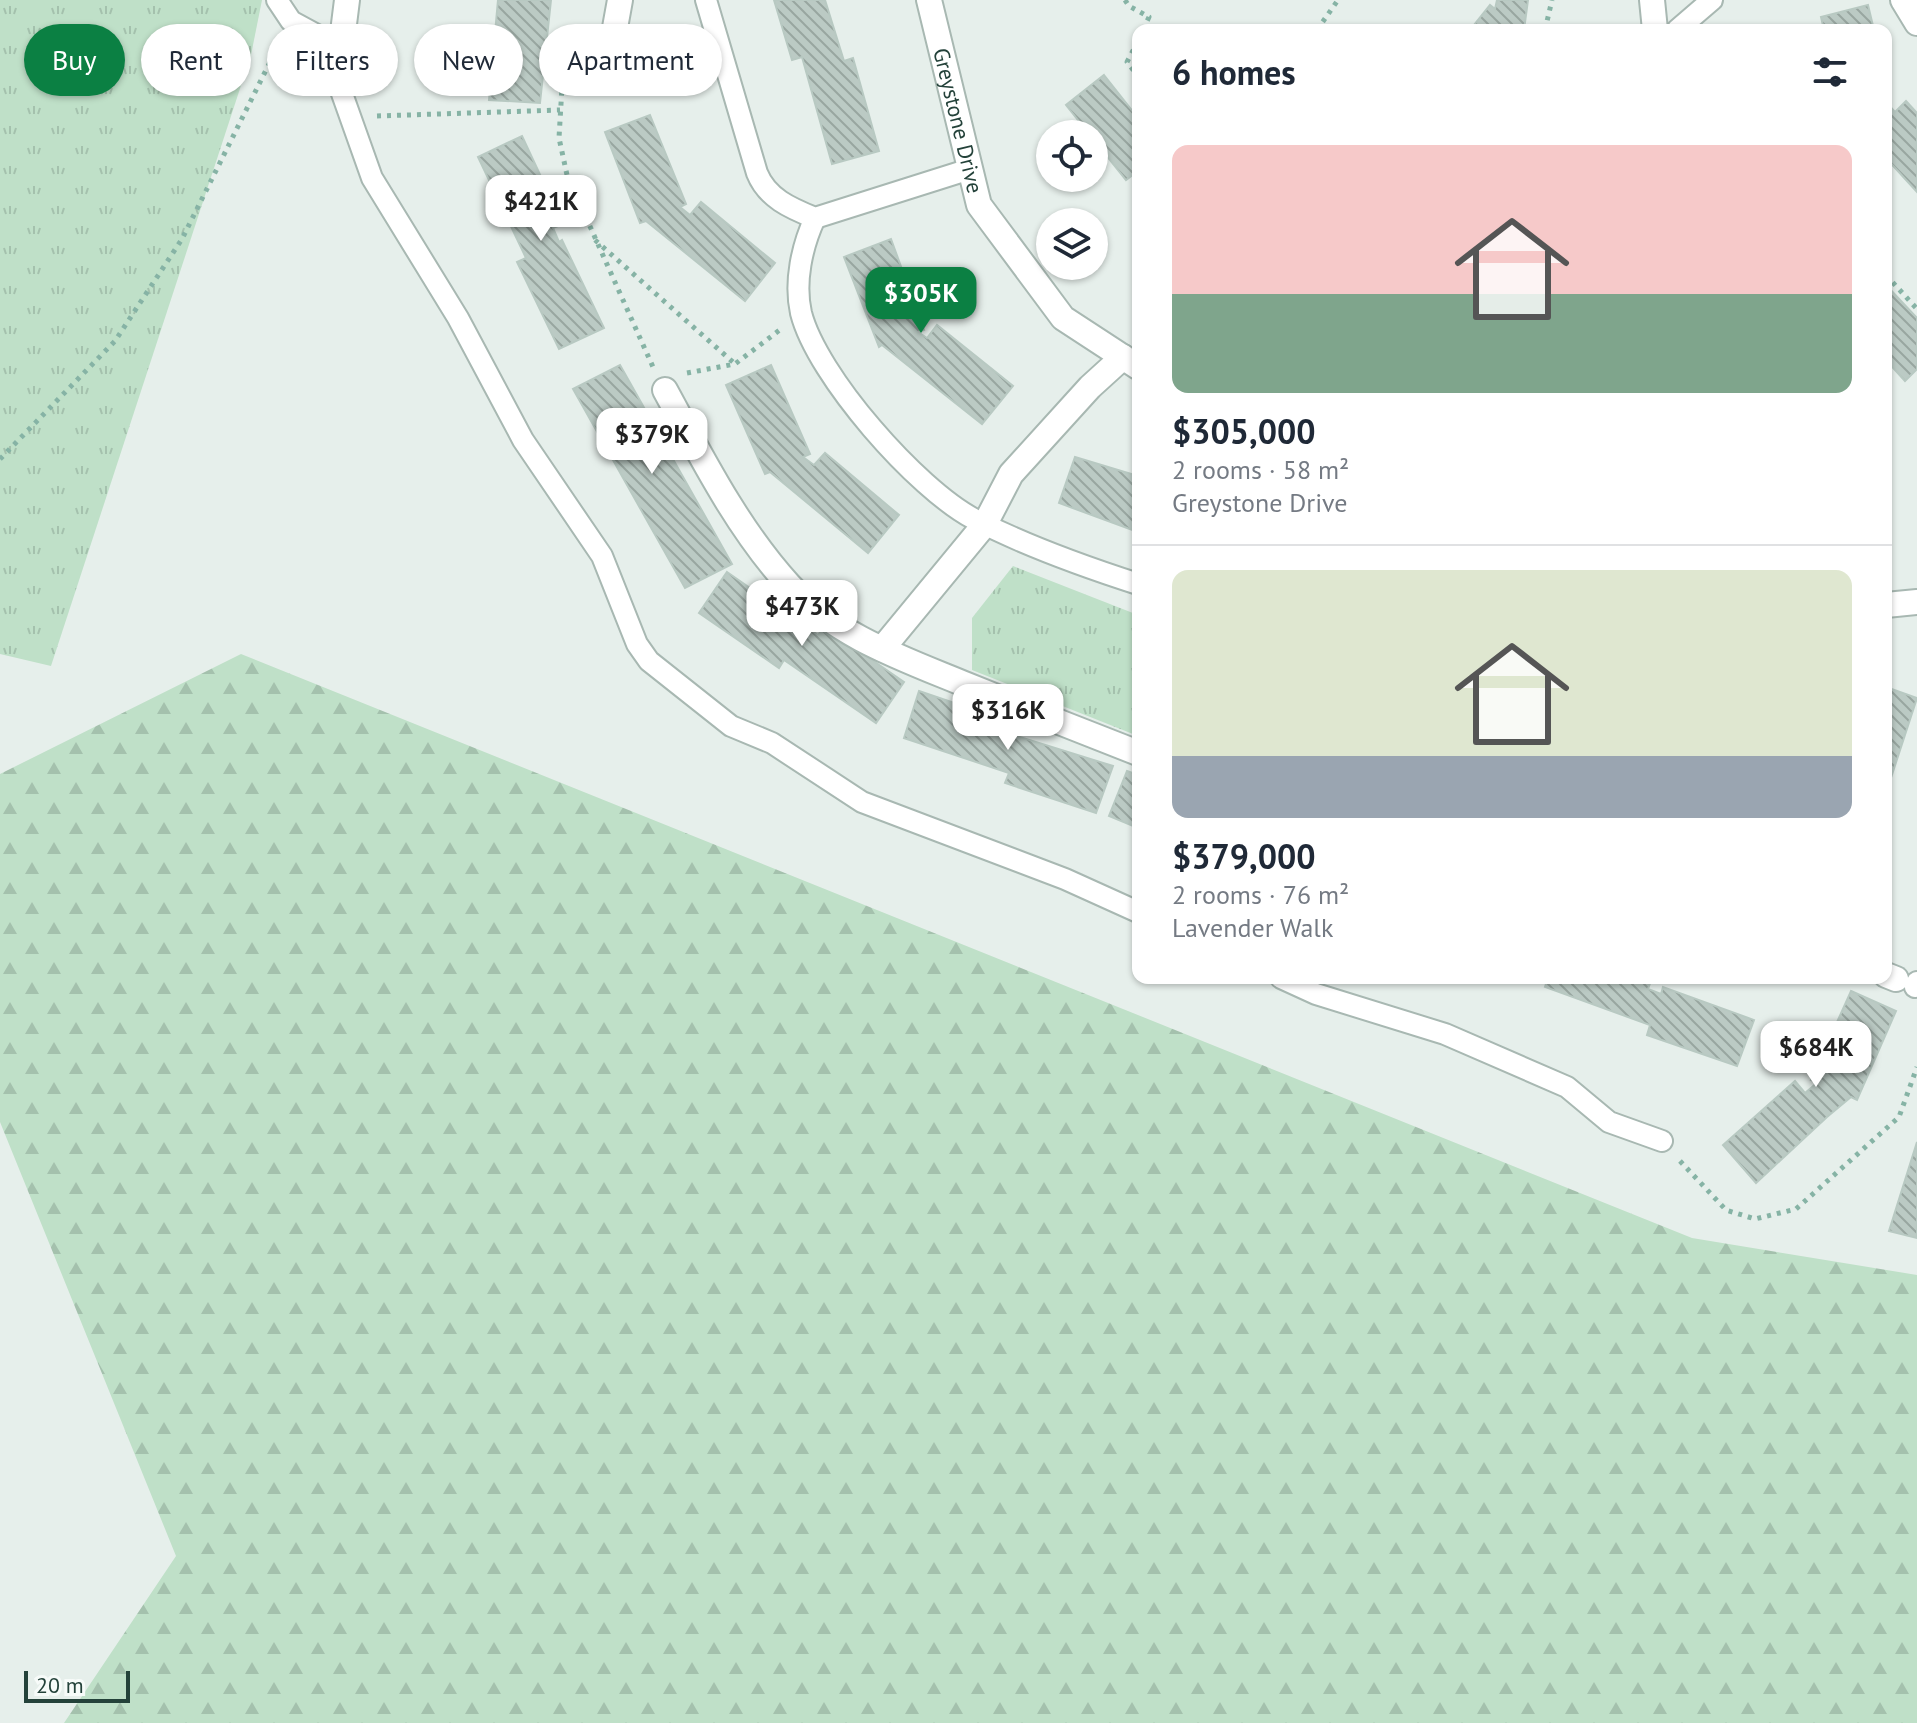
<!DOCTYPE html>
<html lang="en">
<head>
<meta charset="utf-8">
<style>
  :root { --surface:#fff; --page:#f2f2f3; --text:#1f2937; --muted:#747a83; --line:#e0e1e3; --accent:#0b8043 }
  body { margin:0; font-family:"PT Sans",sans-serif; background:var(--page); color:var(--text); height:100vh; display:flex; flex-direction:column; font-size:30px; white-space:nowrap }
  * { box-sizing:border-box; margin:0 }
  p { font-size:26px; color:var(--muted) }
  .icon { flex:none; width:44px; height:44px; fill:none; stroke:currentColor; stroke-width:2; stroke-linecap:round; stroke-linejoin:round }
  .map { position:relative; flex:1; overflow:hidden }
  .sheet { position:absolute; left:1132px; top:24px; width:760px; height:960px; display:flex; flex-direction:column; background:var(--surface); border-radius:16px; box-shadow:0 2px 6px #0004 }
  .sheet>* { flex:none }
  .hud { position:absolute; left:24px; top:24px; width:760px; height:72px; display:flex; gap:16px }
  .tools { position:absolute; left:1036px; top:120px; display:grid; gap:16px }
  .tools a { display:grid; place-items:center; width:72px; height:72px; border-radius:50%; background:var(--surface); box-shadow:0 2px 6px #0004; font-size:40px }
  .scale { position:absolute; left:24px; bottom:20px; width:106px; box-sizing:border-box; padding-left:8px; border:4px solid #24423a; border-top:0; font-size:22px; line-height:28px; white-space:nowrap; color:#24423a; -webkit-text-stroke:6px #f7fbf9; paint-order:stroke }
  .price { position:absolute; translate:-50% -68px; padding:0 18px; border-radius:16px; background:#fff; color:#222; font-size:26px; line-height:52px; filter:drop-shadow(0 2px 4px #0008) }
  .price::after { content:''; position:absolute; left:50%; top:48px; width:24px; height:18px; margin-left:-12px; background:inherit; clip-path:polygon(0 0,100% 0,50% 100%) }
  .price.selected { background:var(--accent); color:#fff }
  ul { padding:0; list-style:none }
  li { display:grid; align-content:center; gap:16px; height:424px; padding:0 40px }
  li+li { border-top:2px solid var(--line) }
  li span { display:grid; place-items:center; height:248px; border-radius:16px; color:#555 }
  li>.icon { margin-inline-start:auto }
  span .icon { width:144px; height:144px; fill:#fffc; stroke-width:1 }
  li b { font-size:34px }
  h2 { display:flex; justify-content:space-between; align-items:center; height:96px; padding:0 40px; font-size:34px }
  .tag { padding:0 28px; border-radius:36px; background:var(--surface); box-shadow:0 2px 6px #0004; font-size:28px; line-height:72px }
  .tag.selected { background:var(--accent); color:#fff }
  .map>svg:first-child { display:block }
  .grass { fill:url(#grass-tufts) }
  .forest { fill:url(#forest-firs) }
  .building { fill:url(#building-back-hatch); stroke:#b8c9c2; stroke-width:2 }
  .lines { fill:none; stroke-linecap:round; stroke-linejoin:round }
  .service-casing { stroke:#a8b8b2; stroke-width:24 }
  .pedestrian-casing { stroke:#a8b8b2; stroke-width:28 }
  .minor-casing { stroke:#a8b8b2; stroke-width:28 }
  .path { stroke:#86b3a5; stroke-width:5; stroke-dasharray:4 6; stroke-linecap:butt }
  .service { stroke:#fff; stroke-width:20 }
  .pedestrian { stroke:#fff; stroke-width:24 }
  .minor { stroke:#fff; stroke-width:24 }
  .labels { text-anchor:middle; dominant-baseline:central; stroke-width:6; stroke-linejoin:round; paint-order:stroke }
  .street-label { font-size:22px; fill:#24423a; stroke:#f7fbf9 }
</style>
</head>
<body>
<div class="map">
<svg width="1917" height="1723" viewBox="0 0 1917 1723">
  <defs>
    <pattern id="grass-tufts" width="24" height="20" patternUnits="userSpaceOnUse" patternTransform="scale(2)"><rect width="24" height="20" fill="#bfe0c8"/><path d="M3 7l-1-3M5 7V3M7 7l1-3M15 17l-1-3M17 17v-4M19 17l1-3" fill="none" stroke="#a4c1ad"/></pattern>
    <pattern id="forest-firs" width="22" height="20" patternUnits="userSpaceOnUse" patternTransform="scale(2)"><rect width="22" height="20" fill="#bfe0c8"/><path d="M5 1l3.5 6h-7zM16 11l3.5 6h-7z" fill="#a4c1ad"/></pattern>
    <pattern id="building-back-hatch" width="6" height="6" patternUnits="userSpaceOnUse" patternTransform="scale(2)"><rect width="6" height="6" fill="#bbcac4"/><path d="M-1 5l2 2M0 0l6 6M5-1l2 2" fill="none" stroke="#98a6a0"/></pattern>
  </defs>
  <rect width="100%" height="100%" fill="#e6efeb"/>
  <g class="grass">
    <path d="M0,0H262L251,55L51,666L0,654Z"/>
    <path d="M1013,566L1138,615V736L972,670V618Z"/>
  </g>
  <path class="forest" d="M241,654L1692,1238L1917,1275V1723H64L176,1556L0,1122V774Z"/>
  <g class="building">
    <path d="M498,0H551L540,103L489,100Z"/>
    <path d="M774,0H825L844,61L853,58L879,151L832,164L802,57L792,60Z"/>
    <path d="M1497,0H1528L1524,30H1470L1490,5L1495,9Z"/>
    <path d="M1868,5L1874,30H1824L1821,17Z"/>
    <path d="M1104,75L1138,118V180L1134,174L1126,180L1094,140V134H1089L1066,105Z"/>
    <path d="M1906,101L1917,113V192L1886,158V102L1895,112Z"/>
    <path d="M650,115L686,204L680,207L690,215L701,202L775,263L745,301L646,221L640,223L605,132Z"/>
    <path d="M522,136L563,224L553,228L559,242L562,240L604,328L559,349L517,262L526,258L478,157Z"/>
    <path d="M891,239L924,330L918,332L927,338L937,325L1013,386L982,424L882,345L879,347L844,257Z"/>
    <path d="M1886,285L1917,318V369L1905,381L1886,360Z"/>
    <path d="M620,365L732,564L685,588L573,389Z"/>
    <path d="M771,365L810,454L803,457L814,465L825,453L899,515L868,553L770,472L765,474L726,385Z"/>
    <path d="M1075,457L1138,476V532L1059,503Z"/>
    <path d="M727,572L818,635L824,627L904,682L876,723L784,660L779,668L699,613Z"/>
    <path d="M1886,687L1917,698L1887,790H1886Z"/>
    <path d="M919,691L1010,722L1007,733L1113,766L1096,813L1005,783L1009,773L904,738Z"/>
    <path d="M1127,771L1138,775V828L1109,816Z"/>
    <path d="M1548,978H1652L1648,989L1661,994L1663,987L1754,1020L1737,1066L1647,1035L1650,1025L1545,987Z"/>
    <path d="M1851,991L1896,1011L1857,1100L1851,1097L1827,1117L1756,1183L1723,1145L1795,1081L1805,1093L1818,1082L1811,1080Z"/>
    <path d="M1917,1142V1238L1889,1231Z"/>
  </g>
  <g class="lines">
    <defs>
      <g id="service">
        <path d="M277,0L291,21L341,48L340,88L372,178L458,318L523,440L602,556L637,644L649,661L731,726L772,743L862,802L1065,879L1138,912"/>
        <path d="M706,0L757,173C767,198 790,208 815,218L970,169"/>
        <path d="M1677,30L1712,0"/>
        <path d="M815,218C802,246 794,282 801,313C817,376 917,489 974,519C1026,546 1082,566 1138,584"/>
        <path d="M1281,978L1316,994L1445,1034L1567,1087L1609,1122L1662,1141"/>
        <path d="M1915,987L1917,982"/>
      </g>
      <g id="pedestrian">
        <path d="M665,390C701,456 737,528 789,585C835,635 901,658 962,683C1021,707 1079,730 1138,753"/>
        <path d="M1886,975L1896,979"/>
      </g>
      <g id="minor">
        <path id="s1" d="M929,0L979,205L1063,318L1138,367"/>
        <path d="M1652,0L1655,30"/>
        <path d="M1903,0L1917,23"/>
        <path d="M341,48L347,0"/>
        <path d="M609,61L620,0"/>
        <path d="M1886,605L1917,602"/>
        <path d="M882,649L985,524L1011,474L1090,387L1123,357"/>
      </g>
    </defs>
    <use href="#service" class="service-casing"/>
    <use href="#pedestrian" class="pedestrian-casing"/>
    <use href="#minor" class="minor-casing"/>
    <g class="path">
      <path d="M1125,0L1129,6L1149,17L1143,30"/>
      <path d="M1317,30L1338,0"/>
      <path d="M1545,30L1552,0"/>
      <path d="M1138,41L1127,62L1138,76"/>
      <path d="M581,67L563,70L559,138L567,175L653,367"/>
      <path d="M377,116L560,110"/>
      <path d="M595,240L734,363"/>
      <path d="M1886,275L1917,309"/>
      <path d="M687,373L735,364L781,329"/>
      <path d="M0,459L115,341L182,239L278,46"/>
      <path d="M1680,1161L1726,1210L1755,1219L1796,1209L1899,1117L1917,1067"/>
    </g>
    <use href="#service" class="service"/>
    <use href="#pedestrian" class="pedestrian"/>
    <use href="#minor" class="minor"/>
  </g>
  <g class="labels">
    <g class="street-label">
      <text stroke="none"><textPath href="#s1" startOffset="124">Greystone Drive</textPath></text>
    </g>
  </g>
</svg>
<div class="tools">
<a><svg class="icon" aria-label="locate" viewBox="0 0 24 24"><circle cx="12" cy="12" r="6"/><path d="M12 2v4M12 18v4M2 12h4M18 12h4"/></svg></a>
<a><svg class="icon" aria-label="layers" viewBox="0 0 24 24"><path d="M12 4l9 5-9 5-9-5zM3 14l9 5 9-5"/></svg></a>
</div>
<div class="scale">20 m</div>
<b class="price" style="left:541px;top:243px">$421K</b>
<b class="price selected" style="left:921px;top:335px">$305K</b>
<b class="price" style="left:652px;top:476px">$379K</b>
<b class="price" style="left:802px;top:648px">$473K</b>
<b class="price" style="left:1008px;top:752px">$316K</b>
<b class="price" style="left:1816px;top:1089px">$684K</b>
<div class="hud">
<a class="tag selected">Buy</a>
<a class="tag">Rent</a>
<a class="tag">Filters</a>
<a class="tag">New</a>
<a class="tag">Apartment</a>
</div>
<section class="sheet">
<h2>6 homes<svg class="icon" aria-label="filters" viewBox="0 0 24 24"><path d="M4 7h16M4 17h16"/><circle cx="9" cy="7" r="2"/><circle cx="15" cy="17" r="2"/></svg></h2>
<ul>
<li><span style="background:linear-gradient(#f6c9c9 60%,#7fa58c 0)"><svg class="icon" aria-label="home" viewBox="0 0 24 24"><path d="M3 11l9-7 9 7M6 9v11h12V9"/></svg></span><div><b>$305,000</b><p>2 rooms · 58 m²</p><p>Greystone Drive</p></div></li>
<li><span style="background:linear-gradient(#dfe7d0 75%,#9aa5b1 0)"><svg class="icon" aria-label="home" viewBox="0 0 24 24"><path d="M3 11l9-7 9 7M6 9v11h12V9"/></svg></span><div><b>$379,000</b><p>2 rooms · 76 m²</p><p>Lavender Walk</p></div></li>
</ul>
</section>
</div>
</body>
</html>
